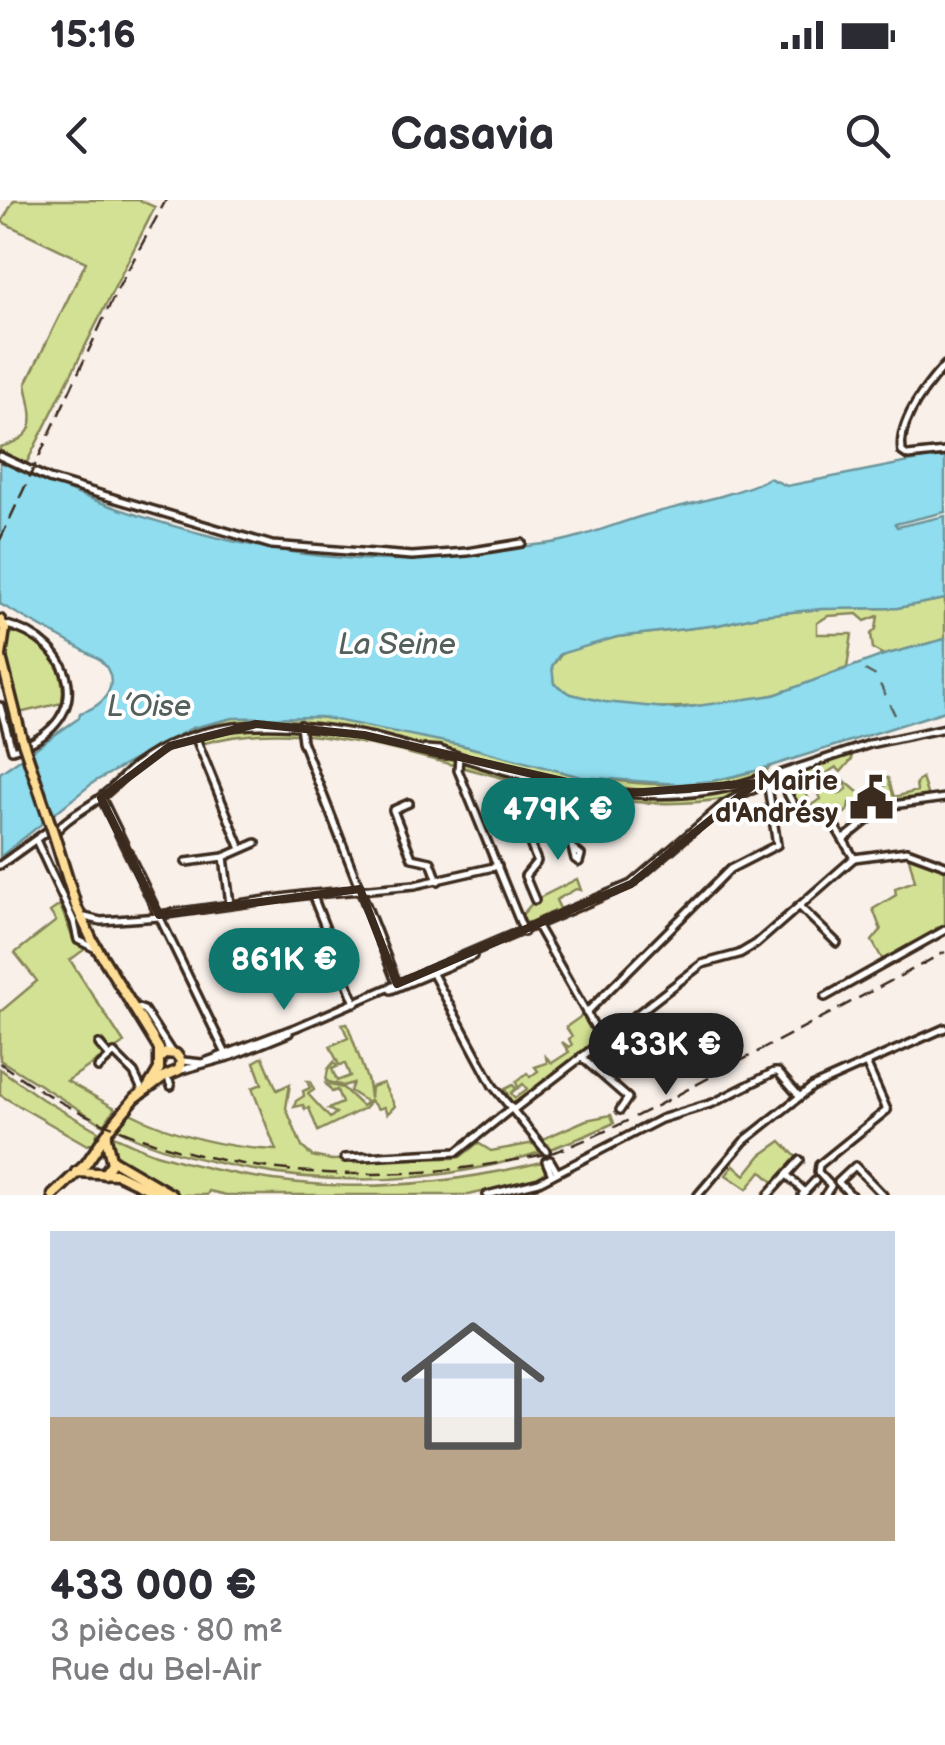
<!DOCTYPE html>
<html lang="fr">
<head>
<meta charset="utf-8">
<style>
  :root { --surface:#fff; --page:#f2f2f3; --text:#2b2b33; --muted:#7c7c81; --accent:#0f766e }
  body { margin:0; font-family:"Balsamiq Sans",sans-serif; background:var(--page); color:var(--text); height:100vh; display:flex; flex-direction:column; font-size:38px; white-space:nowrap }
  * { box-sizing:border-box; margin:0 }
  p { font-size:32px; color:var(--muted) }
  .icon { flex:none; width:55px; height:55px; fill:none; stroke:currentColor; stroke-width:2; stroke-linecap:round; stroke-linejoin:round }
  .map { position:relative; height:995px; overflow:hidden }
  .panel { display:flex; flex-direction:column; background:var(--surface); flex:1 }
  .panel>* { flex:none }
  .price { position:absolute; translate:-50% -85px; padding:0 22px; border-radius:35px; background:var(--accent); color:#fff; font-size:32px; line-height:65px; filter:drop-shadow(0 2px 5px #0008) }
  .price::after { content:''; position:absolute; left:50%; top:60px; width:30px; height:22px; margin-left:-15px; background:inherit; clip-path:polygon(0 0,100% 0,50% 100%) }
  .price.current { background:#222; color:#fff }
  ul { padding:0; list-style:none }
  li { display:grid; align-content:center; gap:20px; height:530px; padding:0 50px }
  li span { display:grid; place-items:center; height:310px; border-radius:0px; color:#555 }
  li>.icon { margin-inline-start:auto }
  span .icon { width:180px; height:180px; fill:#fffc; stroke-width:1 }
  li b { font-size:42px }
  .status { display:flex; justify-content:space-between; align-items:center; height:70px; padding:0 50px; background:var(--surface); direction:ltr }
  .status svg { height:28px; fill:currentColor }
  header { display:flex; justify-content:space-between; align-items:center; height:130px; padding:0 50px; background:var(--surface); font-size:45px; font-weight:700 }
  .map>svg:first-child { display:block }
  .green { fill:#d3e194; stroke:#878659; stroke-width:2.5 }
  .water { fill:#8fddee; stroke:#6d959b; stroke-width:2.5 }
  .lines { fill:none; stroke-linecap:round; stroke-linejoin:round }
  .ferry { stroke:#54605c; stroke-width:2.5; stroke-dasharray:12 10; stroke-linecap:butt }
  .minor-casing { stroke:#3b2a1e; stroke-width:12 }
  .major-casing { stroke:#3b2a1e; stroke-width:15 }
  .minor { stroke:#fff; stroke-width:5 }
  .major { stroke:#fedd96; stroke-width:8 }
  .rail { stroke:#3b2a1e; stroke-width:2.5; stroke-dasharray:15 8; stroke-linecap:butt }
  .major-bridge-casing { stroke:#3b2a1e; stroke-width:15; stroke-linecap:butt }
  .major-bridge { stroke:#fedd96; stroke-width:8 }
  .marked { fill:none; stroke:#3b2a1e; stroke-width:8; stroke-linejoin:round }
  .labels { text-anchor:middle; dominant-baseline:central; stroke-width:8; stroke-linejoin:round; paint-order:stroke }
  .poi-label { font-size:28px; font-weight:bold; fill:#3b2a1e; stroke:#fff; text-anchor:end }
  .water-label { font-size:30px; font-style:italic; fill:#54605c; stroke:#fff }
</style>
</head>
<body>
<div class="status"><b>15:16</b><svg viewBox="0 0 49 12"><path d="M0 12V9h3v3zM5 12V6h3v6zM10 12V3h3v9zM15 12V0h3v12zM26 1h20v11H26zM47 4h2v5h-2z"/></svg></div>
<header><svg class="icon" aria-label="back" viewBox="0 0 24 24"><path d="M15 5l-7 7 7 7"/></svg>Casavia<svg class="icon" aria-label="search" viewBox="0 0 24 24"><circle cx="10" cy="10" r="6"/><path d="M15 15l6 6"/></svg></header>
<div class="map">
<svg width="945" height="995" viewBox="0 0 945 995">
  <rect width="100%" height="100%" fill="#f9f0ea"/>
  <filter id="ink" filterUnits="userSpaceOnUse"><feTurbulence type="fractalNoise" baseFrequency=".01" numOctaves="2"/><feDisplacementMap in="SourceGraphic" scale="20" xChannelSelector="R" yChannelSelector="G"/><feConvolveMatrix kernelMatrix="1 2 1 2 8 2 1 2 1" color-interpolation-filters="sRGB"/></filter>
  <g filter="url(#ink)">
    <g class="green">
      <path d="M14,0H139L155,7L22,272L0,261V247C42,236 32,217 26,184L86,62L2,22Z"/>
      <path d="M945,399V439L884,455L873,449L871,434L876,429L878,416L865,421L857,414L828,416L817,423V434H852L847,468C822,476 797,489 773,495C725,508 586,520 551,480L552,466L565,450L617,437L718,425L762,415L821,409L897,408Z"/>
      <path d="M15,432C47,445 67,467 62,503L19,513L3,449L10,434Z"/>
      <path d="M292,515C349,518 408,532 464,546C540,564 617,591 697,583C721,581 747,573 771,566C760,577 744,595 728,598C619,618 504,576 398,551C331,536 268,524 201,544L192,528L233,518Z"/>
      <path d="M851,553L852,559L841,572L836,567L821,577L827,587L834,583L839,594L847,589L845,581L859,593L865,608L889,599L880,595L881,587L887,585L880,584L881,579L888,578L894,597L917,591L916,583L922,578L928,597L884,603L870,618L857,613L849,603L848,610L845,613L840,607L830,618C804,617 792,602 786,579L798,574L801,580L792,584L794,590L811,585L814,589L806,593L811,605L821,599L811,577L804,579L800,572Z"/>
      <path d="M908,654L945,668V726L936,728L934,735L907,747L884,762L872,741L881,730L873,709L896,695L895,688L915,681Z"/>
      <path d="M577,679L581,690L576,689L556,700L561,711L536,723H525L521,716L535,700Z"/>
      <path d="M60,705L75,744L85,749L70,760L124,843L67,881L115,908L104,925L0,860V812L37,781L15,753L56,721L50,712Z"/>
      <path d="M583,815L596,837L593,845L517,903H512L505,889L513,885L516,889L511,893L515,898L527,889L523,884L518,888L516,882L527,873L530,877L538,871L535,867L547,863L546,857L552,863L569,852L562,842L569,847L572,845L569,839L572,836L566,827Z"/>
      <path d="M347,823L368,882L370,898L371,887L383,883L395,906L387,914L384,907L378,909L370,900L365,908L318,931L309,908L305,909L303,905L294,907L296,901L304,896L303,891L310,888L307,881H310L314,890L308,894L330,918L336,913L328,909L342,903L337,890L332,892L326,884L343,888L362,906L367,902L350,891L353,883L343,886L326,881L328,869L334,862L337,867L332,869L337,881L350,876L345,864L339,865L330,846L348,838L342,824Z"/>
      <path d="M263,857L277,890L290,884L286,908L302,947L312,956L331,960L452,958L460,957L478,943L491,951L529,944H534L539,951L548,947L543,941L545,938L586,920L611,915L614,923C490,982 352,994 219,963C185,956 148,946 117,929L122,919L130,913C175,936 228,948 276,950L252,888L262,884L254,862Z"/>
      <path d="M0,869L42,899L98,931L94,943L87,945L0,895Z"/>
      <path d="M113,936C128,942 141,949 156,954C290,995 406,995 542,962L545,972L536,979L469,995H226L209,991L207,995H179L148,976L120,963L114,957L110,942Z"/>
      <path d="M781,941L798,959L774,983L761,971L747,989L726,975L734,965L745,975L761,955Z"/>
    </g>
    <path class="water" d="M934,257L945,258V312L895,324L897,327L945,316V399L897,408L821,409L762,415L718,425L617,437L560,454L552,466L554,484L571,494L605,502L676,509L774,495L884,455L945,439V511L755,571L713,581L678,584L581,577L465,546L320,517L233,518L192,528L94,582L0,657V573L79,518L80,513C107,506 123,480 99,459L0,404V261C121,317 268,362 402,360C450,359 497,349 544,344C578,340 614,324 646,315C676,307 747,292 769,278L787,286Z"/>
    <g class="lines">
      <path class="ferry" d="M865,470L876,476L896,517"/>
      <defs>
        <g id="minor">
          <path d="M945,165C926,186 897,222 902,252L908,256L945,252"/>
          <path d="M0,256L49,279L272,345L412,356L467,352L522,343"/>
          <path d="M0,506L12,550L18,548C96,520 77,442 4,424"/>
          <path d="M300,525L302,541L397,784"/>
          <path d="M195,536L241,649"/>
          <path d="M425,549L440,550C540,585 661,615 764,577L767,580L777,645L730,669L586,813"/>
          <path d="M459,557L458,570L524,732"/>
          <path d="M523,574L529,600L519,616L537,661L525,676L535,700"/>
          <path d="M780,574C795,615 796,610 833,623L854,658L907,651L945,665"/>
          <path d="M566,583L562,609L575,659L579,662L581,655L575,650"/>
          <path d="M752,590L811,565"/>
          <path d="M102,599L226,854"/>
          <path d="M409,603L393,610L412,658L431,662L438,681"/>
          <path d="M57,630C70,614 91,607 106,593C116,585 124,575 134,567C202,512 294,521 373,537C397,542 424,553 448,555"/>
          <path d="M844,639L885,606L945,598"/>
          <path d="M36,640L74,722L78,740L96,749"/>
          <path d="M186,662L224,657"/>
          <path d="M0,665L46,632"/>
          <path d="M312,694L355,803"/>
          <path d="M230,704L224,657L256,643"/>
          <path d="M799,706L837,743"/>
          <path d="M159,715L303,695L415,685L498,666"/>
          <path d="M85,717L101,721L160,717"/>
          <path d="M537,726L602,840"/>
          <path d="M433,774L493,886L546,951"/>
          <path d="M391,790L473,756"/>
          <path d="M825,797L945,730"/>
          <path d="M135,807L144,810L172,853"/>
          <path d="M99,844L110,857"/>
          <path d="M581,857L628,898L620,910"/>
          <path d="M183,861L202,863L297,827L631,684L724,604L780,574L870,544L945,528"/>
          <path d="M98,868L114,853L134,873L143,892"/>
          <path d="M178,871L232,856L289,833"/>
          <path d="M169,881L171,886"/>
          <path d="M513,910L702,764L739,754L756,744L854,658"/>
          <path d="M345,958L457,952L512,908"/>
          <path d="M550,960L557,972"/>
          <path d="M546,961L552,975"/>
          <path d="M787,975L805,992"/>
          <path d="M487,995L539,982L661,919L713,903L774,872H778L799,896"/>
          <path d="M698,995L744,941L812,887L945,828"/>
          <path d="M768,995L800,960"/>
          <path d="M802,995L815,981"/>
          <path d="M825,995L831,986L818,972L819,965L887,910L866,863"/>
          <path d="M851,995L838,982L855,966L883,995"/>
        </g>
        <g id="major">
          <path d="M0,420L5,429L1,456"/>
          <path d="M0,453L21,536"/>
          <path d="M55,638L76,706L92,740L159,849V869L147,889"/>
          <path d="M110,928L135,898L163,877L179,870L181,861L176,854L166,853L160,858"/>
          <path d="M112,960L172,995"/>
          <path d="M76,972L117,974L161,995"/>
          <path d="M104,974L112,963L106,938"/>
          <path d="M53,995L86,964L107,933"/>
        </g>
      </defs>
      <use href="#minor" class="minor-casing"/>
      <use href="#major" class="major-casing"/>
      <use href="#minor" class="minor"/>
      <use href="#major" class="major"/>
      <g class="rail">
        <path d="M0,340L116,92L166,0"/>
        <path d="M0,863C156,980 368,995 554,952C616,930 673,897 731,866C802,828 874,790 945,752"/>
      </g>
      <defs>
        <path id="major-bridge" d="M21,536L55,638"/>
      </defs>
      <use href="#major-bridge" class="major-bridge-casing"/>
      <use href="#major-bridge" class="major-bridge"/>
    </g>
  </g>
  <path class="marked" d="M256,524L364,535L619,594L756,583L631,684L397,784L360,689L159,715L101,598L170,546Z"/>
  <defs>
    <symbol id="civic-bare" viewBox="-9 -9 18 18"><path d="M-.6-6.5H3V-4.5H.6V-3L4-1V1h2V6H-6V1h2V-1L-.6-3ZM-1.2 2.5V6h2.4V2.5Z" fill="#3b2a1e" stroke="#fff" stroke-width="2.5" paint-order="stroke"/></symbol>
  </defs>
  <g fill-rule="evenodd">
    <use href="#civic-bare" x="840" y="566" width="63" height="63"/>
  </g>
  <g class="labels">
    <g class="poi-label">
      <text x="838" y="581">Mairie<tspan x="838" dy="32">d'Andrésy</tspan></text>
    </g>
    <g class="water-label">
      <text x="397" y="445">La Seine</text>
      <text x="149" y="507">L’Oise</text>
    </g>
  </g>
</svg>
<b class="price" style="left:558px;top:663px">479K €</b>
<b class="price" style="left:284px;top:813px">861K €</b>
<b class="price current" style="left:666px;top:898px">433K €</b>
</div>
<section class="panel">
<ul>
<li><span style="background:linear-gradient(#c9d6e8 60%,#b9a48a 0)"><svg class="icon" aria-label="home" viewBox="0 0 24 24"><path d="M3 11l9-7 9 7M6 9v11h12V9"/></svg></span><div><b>433 000 €</b><p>3 pièces · 80 m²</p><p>Rue du Bel-Air</p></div></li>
</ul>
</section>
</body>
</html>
